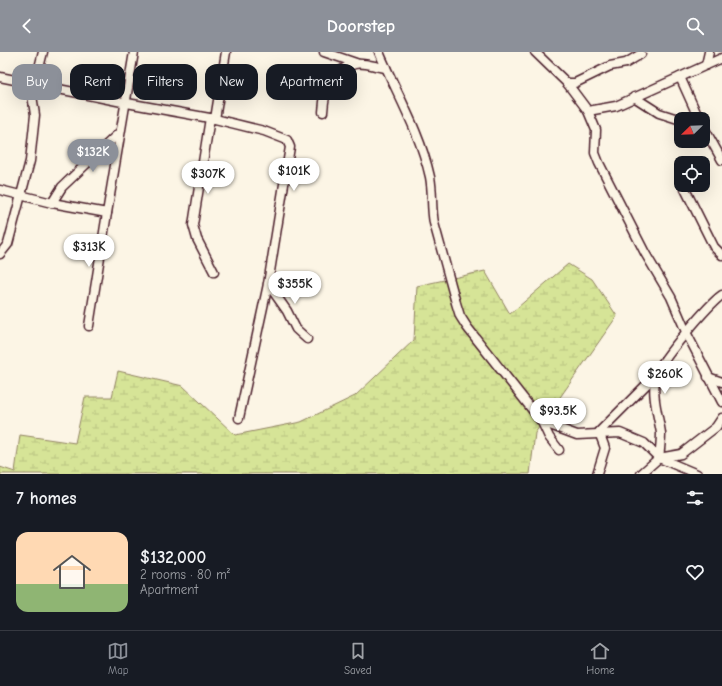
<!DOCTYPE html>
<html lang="en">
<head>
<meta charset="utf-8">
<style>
  :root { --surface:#171b24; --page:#20242c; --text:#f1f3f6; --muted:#9ea1a6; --line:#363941; --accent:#8c9099 }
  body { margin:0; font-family:"Comic Neue",sans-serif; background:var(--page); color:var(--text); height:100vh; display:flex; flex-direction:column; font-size:15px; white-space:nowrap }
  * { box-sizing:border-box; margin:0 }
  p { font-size:13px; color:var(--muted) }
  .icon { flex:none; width:22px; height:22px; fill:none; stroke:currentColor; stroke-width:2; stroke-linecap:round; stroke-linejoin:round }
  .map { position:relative; height:422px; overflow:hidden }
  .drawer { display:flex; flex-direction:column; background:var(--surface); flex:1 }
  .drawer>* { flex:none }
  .banner { position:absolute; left:12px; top:12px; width:400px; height:36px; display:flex; gap:8px }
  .needle { width:26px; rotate:247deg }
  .tools { position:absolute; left:674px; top:60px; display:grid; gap:8px }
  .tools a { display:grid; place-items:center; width:36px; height:36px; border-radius:8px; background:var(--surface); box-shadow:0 4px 16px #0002; font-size:20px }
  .price { position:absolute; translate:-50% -34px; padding:0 9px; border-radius:14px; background:#fff; color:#222; font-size:13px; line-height:26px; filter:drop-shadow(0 1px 2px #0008) }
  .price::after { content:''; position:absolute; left:50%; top:24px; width:12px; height:9px; margin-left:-6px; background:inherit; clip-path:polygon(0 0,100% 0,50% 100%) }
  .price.on { background:var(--accent); color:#fff }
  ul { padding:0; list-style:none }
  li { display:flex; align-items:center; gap:12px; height:100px; padding:0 16px }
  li+li { border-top:1px solid var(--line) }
  li span { display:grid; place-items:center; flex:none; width:112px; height:80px; border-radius:12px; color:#555 }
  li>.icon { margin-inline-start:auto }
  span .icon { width:48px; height:48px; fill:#fffc; stroke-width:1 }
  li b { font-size:17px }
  h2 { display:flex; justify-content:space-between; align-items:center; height:48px; padding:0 16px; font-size:17px }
  .pill { padding:0 14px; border-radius:12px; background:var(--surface); box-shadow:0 4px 16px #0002; font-size:14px; line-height:36px }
  .pill.on { background:var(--accent); color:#fff }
  header { display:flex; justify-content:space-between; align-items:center; height:52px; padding:0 16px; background:var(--accent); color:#fff; font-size:18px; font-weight:700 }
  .tab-bar { display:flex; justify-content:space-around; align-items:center; height:56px; border-top:1px solid var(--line); background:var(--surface); font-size:11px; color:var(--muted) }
  .tab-bar a { display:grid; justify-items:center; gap:2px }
  .tab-bar .on { color:var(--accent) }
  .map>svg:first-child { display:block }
  .wetland { fill:url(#wetland-marsh); stroke:#908261 }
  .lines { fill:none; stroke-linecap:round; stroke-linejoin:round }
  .minor-casing { stroke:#4a1f2b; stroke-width:11 }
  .minor { stroke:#fcf5e5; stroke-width:8 }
</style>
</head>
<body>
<header><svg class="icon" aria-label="back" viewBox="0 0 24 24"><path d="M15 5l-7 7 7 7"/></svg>Doorstep<svg class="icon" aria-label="search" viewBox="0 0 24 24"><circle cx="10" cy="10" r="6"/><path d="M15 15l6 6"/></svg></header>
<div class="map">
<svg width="722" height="422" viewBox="0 0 722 422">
  <defs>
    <pattern id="wetland-marsh" width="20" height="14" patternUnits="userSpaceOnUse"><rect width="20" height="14" fill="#d6e497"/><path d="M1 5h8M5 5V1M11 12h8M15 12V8" fill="none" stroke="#b9c382"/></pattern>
  </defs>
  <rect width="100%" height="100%" fill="#fcf5e5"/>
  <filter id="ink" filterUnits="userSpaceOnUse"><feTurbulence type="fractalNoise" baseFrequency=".025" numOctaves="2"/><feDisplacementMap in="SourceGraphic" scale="8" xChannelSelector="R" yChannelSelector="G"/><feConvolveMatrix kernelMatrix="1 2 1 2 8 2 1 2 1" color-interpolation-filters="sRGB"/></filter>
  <g filter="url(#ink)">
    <path class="wetland" d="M568,212L592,227L617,264L535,381L530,422H0V415L15,420L20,383L75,391L85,345H112L118,319L183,334L235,383L301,370L355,344L414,288L417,234L485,219L510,262Z"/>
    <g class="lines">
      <defs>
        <g id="minor">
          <path d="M324,0L356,11"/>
          <path d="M379,0C397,42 420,80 430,125C433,140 431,155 434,171L456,251L460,264L467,275L542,370L577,383L620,381L644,391L659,406L697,422"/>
          <path d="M535,0L567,31L588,59L616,54L722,6"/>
          <path d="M706,13L709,0"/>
          <path d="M0,25L127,51L215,67L264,79L287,88L290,95L289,101L268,232L239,366"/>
          <path d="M680,25L699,67"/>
          <path d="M567,31H575L610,14L626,11L641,2"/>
          <path d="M634,45L659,61L681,68"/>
          <path d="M588,59L596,78L595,101L599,111L645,201L671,245L687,282L722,350"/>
          <path d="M323,60C324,38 331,18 355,12C363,10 377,15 386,16"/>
          <path d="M210,66L193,173L197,187L214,220"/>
          <path d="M215,67L226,0"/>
          <path d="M703,74L722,108"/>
          <path d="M99,100L116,102"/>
          <path d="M683,133L714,195L722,203"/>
          <path d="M0,138L52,151L107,161L134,0"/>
          <path d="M52,151L62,135L120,80"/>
          <path d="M0,202L8,192L30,109L35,63L32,43L43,0"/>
          <path d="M268,232L287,259L296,277L307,287"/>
          <path d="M89,274L107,161"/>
          <path d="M708,325L722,330"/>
          <path d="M542,370L549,385L559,398"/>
          <path d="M659,406C660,398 661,389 661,381C658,362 651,343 656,323C660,309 709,252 722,243"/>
          <path d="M597,422L605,396L599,380L656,323"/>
          <path d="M641,422L659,406L681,402L716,375L722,366"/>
        </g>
      </defs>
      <use href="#minor" class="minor-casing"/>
      <use href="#minor" class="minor"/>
    </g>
  </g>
</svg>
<div class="tools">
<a><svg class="needle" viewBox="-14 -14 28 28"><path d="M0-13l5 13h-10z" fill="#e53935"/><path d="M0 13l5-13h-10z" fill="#9ea1a6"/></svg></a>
<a><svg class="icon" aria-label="locate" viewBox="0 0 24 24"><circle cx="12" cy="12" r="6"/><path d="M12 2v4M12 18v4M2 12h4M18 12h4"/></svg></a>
</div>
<b class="price on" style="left:93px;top:121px">$132K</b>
<b class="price" style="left:294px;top:140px">$101K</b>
<b class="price" style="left:208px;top:143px">$307K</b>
<b class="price" style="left:89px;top:216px">$313K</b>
<b class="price" style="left:295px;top:253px">$355K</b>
<b class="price" style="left:665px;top:343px">$260K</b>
<b class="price" style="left:558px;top:380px">$93.5K</b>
<div class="banner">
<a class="pill on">Buy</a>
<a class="pill">Rent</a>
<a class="pill">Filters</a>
<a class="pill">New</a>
<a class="pill">Apartment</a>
</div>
</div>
<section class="drawer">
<h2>7 homes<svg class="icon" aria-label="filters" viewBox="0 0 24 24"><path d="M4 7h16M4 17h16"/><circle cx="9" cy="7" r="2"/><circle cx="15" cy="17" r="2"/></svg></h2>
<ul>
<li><span style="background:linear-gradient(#ffd9b3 65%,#8fb573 0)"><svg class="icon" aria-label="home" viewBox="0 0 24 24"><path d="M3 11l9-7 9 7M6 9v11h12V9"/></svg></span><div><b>$132,000</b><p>2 rooms · 80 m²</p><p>Apartment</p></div><svg class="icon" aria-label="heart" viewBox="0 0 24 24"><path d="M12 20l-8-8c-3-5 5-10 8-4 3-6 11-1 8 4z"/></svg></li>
</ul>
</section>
<nav class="tab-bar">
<a class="on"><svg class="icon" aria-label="map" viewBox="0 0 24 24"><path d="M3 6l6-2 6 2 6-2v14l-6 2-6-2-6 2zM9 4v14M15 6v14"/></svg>Map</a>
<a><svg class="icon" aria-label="saved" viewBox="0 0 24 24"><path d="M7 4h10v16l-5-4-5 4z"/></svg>Saved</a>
<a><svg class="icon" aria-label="home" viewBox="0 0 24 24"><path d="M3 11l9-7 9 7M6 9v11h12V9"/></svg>Home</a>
</nav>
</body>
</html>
